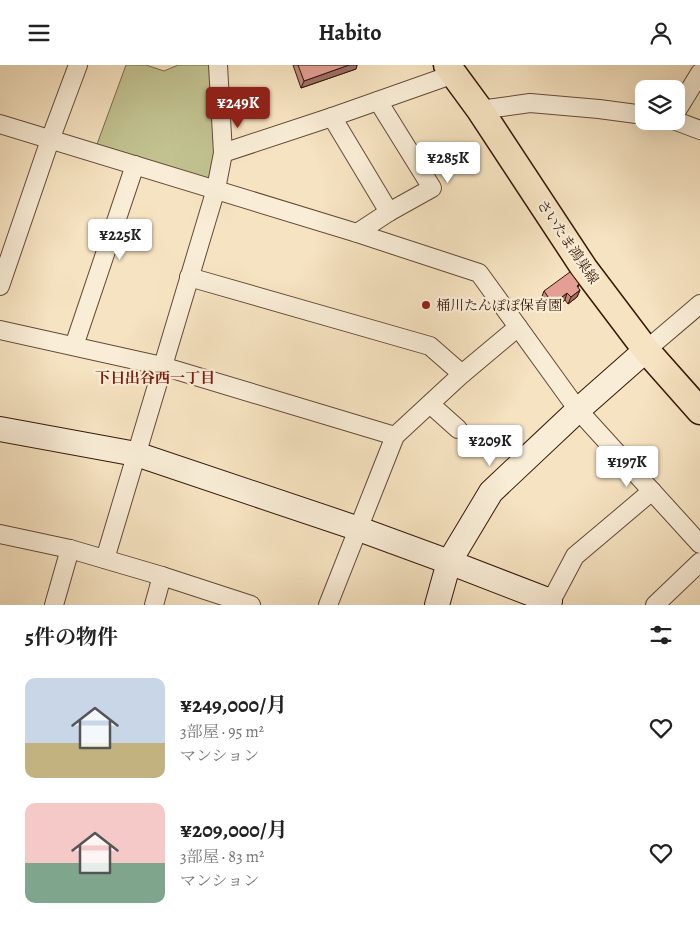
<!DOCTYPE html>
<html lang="ja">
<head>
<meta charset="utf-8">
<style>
  :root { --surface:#fff; --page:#f6f6f6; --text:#222; --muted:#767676; --accent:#8f2418 }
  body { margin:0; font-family:Alegreya,"Noto Serif JP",serif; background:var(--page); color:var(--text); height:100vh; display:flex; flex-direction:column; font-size:19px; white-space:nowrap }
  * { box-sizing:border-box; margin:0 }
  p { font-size:16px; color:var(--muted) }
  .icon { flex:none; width:28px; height:28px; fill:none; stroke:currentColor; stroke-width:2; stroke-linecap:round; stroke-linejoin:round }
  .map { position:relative; height:540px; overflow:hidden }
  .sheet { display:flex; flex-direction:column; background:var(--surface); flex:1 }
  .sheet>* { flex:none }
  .controls { position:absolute; left:635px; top:15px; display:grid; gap:10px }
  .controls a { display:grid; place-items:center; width:50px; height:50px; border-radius:10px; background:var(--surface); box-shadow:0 5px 20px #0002; font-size:25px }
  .price { position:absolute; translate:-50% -42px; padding:0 11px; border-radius:5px; background:#fff; color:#222; font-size:16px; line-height:32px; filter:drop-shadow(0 1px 2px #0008) }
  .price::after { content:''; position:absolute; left:50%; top:30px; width:15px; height:11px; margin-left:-8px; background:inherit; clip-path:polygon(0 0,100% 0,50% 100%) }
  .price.selected { background:var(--accent); color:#fff }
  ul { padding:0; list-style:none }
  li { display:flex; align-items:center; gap:15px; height:125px; padding:0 25px }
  li span { display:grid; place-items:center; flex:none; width:140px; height:100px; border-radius:10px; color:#555 }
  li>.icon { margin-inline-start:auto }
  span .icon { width:60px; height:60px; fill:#fffc; stroke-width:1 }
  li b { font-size:21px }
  h2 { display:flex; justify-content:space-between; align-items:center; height:60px; padding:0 25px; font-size:21px }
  header { display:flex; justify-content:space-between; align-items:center; height:65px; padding:0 25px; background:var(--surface); font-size:22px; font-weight:700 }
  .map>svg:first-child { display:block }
  .green { fill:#c1c290; stroke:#7a6c4c }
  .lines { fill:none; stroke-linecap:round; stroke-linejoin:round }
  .street-casing { stroke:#644a36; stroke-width:20 }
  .secondary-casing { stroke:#341707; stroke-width:26 }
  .primary-casing { stroke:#341707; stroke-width:29 }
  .street { stroke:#f9edd7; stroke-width:18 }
  .secondary { stroke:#f9edd7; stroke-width:24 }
  .primary { stroke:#f6e3c1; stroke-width:26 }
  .wall { fill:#c3897e; stroke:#341707 }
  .shaded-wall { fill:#9f6f67; stroke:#341707 }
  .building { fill:#e39f93; stroke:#341707 }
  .poi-dot { fill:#8f2418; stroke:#f9edd7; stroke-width:2 }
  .labels { text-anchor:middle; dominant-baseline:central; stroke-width:4.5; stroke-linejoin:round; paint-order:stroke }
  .street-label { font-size:14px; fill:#341707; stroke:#f9edd7 }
  .poi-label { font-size:14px; fill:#341707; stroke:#f9edd7; text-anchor:start }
  .neighbourhood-label { font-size:15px; font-weight:bold; fill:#7a1f14; stroke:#f9edd7 }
</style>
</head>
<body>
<header><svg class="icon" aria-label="menu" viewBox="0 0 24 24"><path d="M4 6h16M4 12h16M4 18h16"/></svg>Habito<svg class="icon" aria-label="person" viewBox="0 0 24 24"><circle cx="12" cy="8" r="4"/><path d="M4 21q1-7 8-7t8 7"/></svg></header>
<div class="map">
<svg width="700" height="540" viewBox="0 0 700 540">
  <rect width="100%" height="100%" fill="#f6e3c1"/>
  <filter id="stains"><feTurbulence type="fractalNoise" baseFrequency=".004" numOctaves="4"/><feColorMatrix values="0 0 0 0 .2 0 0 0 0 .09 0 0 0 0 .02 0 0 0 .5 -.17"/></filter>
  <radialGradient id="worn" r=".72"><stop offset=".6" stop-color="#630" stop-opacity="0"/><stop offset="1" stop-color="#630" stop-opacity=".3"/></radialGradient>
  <path class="green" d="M126,0H146L164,6L178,0H209L217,95L213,113L207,115L96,82Z"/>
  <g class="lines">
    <defs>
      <g id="street">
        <path d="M480,45L530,38L599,44L644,50"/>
        <path d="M676,47L700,8"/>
        <path d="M332,52L389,147"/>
        <path d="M676,56L700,65"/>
        <path d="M0,59L357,168L479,208L578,345L700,479"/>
        <path d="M223,88L332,52L454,9"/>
        <path d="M357,168L389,147L432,123L378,36"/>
        <path d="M189,212L430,281L462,309"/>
        <path d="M0,221L50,75L78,0"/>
        <path d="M0,265L162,301L395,371"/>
        <path d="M74,281L135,100"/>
        <path d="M646,285L700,239"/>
        <path d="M430,339L458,364"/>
        <path d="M0,469L70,484L162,511L251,540"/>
        <path d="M105,494L216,124L223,88L218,0"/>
        <path d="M54,540L70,484"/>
        <path d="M154,540L162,511"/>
        <path d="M328,540L395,371L462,309L518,262"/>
        <path d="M549,540L575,491L652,426"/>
        <path d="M655,540L700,497"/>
      </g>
      <g id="secondary">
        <path d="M0,364L136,389L359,464L449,497L550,536"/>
        <path d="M437,540L449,497L491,427L578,345L646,285"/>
      </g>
      <path id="primary" d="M447,0L480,45L584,203L646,285L700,346"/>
    </defs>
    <use href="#street" class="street-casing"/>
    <use href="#secondary" class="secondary-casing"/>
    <use href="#primary" class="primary-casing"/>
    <use href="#street" class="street"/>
    <use href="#secondary" class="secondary"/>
    <use href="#primary" class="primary"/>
  </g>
  <g class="wall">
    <path d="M293,0H357L356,4L301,23Z"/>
    <path d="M579,219L578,223L580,225L577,232L568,239L565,235L550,246L541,234L544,226Z"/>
  </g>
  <g class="shaded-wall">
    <path d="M349,0H357L356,4L301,23L304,16Z"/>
    <path d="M580,225L577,232L568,239L571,232Z"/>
    <path d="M567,228L565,235L550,246L553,239Z"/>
  </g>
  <g class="building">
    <path d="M298,0H349L304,16Z"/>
    <path d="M570,207L579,219L577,221L580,225L571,232L567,228L553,239L544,226Z"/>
  </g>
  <circle class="poi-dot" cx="426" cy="240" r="5"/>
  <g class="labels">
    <g class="street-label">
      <text transform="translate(568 177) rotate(56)">さいたま鴻巣線</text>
    </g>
    <g class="poi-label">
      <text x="436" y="240">桶川たんぽぽ保育園</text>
    </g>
    <g class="neighbourhood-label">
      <text x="155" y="313">下日出谷西一丁目</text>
    </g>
  </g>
  <rect width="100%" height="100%" filter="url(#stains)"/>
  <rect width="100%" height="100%" fill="url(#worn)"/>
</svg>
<div class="controls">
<a><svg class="icon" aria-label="layers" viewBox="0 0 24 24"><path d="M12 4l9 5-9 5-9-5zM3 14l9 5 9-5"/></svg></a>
</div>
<b class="price selected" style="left:238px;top:64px">¥249K</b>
<b class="price" style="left:448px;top:119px">¥285K</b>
<b class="price" style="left:120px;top:196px">¥225K</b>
<b class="price" style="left:490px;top:402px">¥209K</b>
<b class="price" style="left:627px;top:423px">¥197K</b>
</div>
<section class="sheet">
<h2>5件の物件<svg class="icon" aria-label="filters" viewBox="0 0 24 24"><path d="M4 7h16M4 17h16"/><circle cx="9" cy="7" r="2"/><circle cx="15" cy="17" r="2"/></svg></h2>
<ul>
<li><span style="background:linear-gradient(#c9d6e8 65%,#c2b280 0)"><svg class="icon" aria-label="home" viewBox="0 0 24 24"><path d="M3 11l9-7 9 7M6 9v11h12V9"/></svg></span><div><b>¥249,000/月</b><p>3部屋 · 95 m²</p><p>マンション</p></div><svg class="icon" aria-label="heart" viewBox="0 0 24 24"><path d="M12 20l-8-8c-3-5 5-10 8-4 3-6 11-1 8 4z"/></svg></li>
<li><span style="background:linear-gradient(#f6c9c9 60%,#7fa58c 0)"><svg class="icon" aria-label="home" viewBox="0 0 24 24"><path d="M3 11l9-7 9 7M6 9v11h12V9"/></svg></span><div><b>¥209,000/月</b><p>3部屋 · 83 m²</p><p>マンション</p></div><svg class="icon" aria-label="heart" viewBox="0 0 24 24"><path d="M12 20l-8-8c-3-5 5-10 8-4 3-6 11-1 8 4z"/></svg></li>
</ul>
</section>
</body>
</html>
